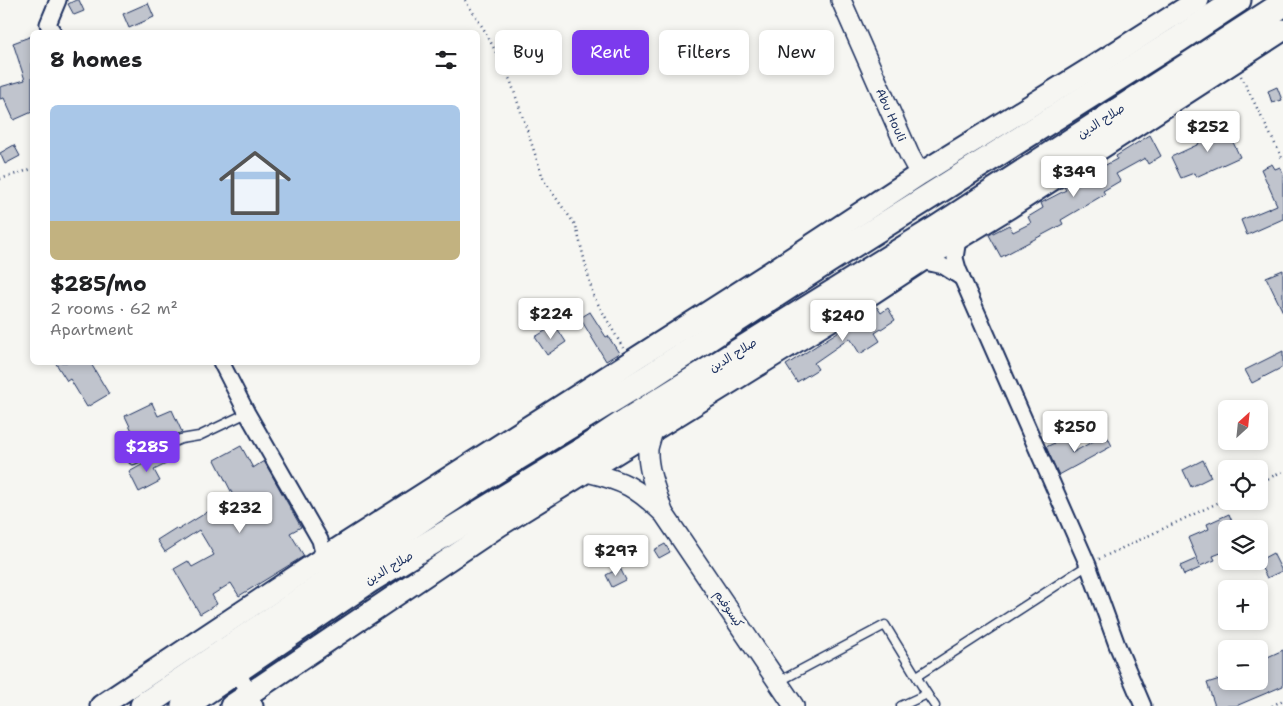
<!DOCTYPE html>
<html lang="en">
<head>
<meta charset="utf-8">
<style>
  :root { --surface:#fff; --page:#f6f6f6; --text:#202124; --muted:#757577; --accent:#7c3aed }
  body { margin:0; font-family:"Shantell Sans","Playpen Sans Arabic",sans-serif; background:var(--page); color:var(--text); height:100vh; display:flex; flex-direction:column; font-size:19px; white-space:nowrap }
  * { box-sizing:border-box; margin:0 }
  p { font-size:16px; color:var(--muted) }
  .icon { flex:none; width:28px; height:28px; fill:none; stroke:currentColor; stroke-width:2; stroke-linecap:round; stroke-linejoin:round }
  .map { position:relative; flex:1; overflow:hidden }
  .sheet { position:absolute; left:30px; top:30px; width:450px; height:335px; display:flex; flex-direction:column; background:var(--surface); border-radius:8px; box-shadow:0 2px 8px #0003 }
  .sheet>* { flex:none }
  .guide { position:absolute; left:495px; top:30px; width:475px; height:45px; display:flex; gap:10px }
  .needle { width:32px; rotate:27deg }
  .buttons { position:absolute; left:1218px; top:400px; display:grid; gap:10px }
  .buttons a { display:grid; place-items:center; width:50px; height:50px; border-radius:8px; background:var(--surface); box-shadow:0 2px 8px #0003; font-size:25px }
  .price { position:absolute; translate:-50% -42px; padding:0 11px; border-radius:5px; background:#fff; color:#222; font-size:16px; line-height:32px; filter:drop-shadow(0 1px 2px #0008) }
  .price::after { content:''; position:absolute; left:50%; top:30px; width:15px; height:11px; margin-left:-8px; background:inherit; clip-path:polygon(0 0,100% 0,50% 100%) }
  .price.active { background:var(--accent); color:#fff }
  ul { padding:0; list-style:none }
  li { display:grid; align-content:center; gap:10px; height:265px; padding:0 20px }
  li span { display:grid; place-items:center; height:155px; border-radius:8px; color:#555 }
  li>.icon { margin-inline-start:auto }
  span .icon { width:90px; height:90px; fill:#fffc; stroke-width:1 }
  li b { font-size:21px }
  h2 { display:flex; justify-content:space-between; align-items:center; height:60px; padding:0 20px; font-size:21px }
  .pill { padding:0 18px; border-radius:8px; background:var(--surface); box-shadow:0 2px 8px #0003; font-size:18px; line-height:45px }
  .pill.active { background:var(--accent); color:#fff }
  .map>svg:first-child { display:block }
  .building { fill:#c0c4cd; stroke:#1b2f5e }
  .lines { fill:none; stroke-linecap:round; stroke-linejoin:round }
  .service-casing { stroke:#1b2f5e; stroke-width:11 }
  .minor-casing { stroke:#1b2f5e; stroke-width:19 }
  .tertiary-casing { stroke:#1b2f5e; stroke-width:22 }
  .secondary-casing { stroke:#1b2f5e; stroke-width:25 }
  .trunk-casing { stroke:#1b2f5e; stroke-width:29 }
  .path { stroke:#1b2f5e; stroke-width:2.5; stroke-dasharray:1 4; stroke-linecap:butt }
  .service { stroke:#f6f6f2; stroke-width:8 }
  .minor { stroke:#f6f6f2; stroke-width:15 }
  .tertiary { stroke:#f6f6f2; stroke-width:19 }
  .secondary { stroke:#f6f6f2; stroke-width:21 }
  .trunk { stroke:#f6f6f2; stroke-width:25 }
  .labels { text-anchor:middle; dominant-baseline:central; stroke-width:5; stroke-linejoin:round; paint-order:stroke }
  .street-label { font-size:12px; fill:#1b2f5e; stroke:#f6f6f2 }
</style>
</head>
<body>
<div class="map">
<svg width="1283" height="706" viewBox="0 0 1283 706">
  <rect width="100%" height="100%" fill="#f6f6f2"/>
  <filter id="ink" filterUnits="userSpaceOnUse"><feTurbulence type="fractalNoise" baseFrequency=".02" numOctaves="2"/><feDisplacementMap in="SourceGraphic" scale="10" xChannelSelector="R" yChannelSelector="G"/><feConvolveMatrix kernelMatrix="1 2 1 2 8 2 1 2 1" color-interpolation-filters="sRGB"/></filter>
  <g filter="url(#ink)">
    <g class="building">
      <path d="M76,0H79L84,11L74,15L68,4Z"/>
      <path d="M148,3L154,17L129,28L123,14Z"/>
      <path d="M32,36V112L14,120L4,98L0,99V87L25,80L13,43Z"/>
      <path d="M1277,87L1282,100L1272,103L1268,91Z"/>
      <path d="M1232,122L1239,136L1232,140L1240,157L1196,177L1194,173L1181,178L1171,157L1199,144L1197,139Z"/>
      <path d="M1150,135L1161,156L1148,164L1145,158L1116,174L1120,181L1103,191L1105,194L1061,220L1063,224L1001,257L989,235L1009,225L1013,232L1031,223L1028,217L1043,208L1041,203L1066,190L1064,187L1117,159L1116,156Z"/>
      <path d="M14,145L20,156L5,164L0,153Z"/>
      <path d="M1272,164L1275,169L1280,167L1283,174V219L1247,235L1241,220L1277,205L1261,169Z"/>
      <path d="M1283,270V312L1266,277Z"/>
      <path d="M877,307L881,313L888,308L895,320L875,333L880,341L860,354L850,338L814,363L818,369L797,382L786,365Z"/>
      <path d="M590,312L606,337L608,336L619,353L606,361L580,318Z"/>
      <path d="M555,325L566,342L547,355L535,337Z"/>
      <path d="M1283,351V367L1252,383L1245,370Z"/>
      <path d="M55,362H90L109,394L87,407L70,379L67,381Z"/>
      <path d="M152,403L158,416L172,410L182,432L141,450L125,416Z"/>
      <path d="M1106,434L1112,446L1059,475L1046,447L1065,438L1072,453Z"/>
      <path d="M241,446L253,468L264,461L301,527L290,533L304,556L239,596L231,583L212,595L217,604L200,614L174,569L188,561L192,567L214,555L199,530L165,552L157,540L176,528L178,530L209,511L212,515L236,501L215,460Z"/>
      <path d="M161,454L166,464L154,470L160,481L139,492L129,472L147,462L146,460Z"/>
      <path d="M1203,460L1211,477L1191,487L1183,470Z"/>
      <path d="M1229,514L1235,529H1226V551L1213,556L1215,560L1200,566L1188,538L1209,529L1207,524Z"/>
      <path d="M665,544L670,552L659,558L654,550Z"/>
      <path d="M1273,553L1282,571L1267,578L1258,561Z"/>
      <path d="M1196,559L1200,568L1184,575L1180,566Z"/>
      <path d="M620,568L626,580L612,587L606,575Z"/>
      <path d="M1283,650V686L1236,706H1215L1207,683L1226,677V681H1259V661Z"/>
    </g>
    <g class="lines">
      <defs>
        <g id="service">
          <path d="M133,460L181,439L199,436L247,413"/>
          <path d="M917,676L1088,565"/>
          <path d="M778,682L885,625L927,694"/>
          <path d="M901,706L927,694L935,706"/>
        </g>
        <g id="minor">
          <path d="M53,32L48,24L58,0"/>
          <path d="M958,239L955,258L958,269L1088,565L1117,645L1143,706"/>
          <path d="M921,261L943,266L962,278"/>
          <path d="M221,362L247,413L320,540L326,565"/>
          <path d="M237,670L255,706"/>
        </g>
        <g id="tertiary">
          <path d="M841,0L909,154L920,174"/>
          <path d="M653,430C652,436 649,443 648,449C647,470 657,493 663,512"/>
          <path d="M587,472C624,481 636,487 664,514L794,706"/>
        </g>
        <g id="secondary">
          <path d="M101,706L325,557L771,272L920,174L1093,67L1198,0"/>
          <path d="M231,706L500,525L842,313L921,261L1010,207L1283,30"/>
        </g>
        <g id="trunk">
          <path d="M143,706L472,485L649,377L827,261L1179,39L1238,0"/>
          <path d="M184,706L371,579L585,449L630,419L939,227L1283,4"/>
        </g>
      </defs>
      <use href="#service" class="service-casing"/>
      <use href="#minor" class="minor-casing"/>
      <use href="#tertiary" class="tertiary-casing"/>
      <use href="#secondary" class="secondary-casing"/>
      <use href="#trunk" class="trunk-casing"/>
      <g class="path">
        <path d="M465,0L485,31L511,82L544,181L576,226L593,295L623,348"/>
        <path d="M1241,76L1283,160"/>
        <path d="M0,179L32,169"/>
        <path d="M1259,483L1283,471"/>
        <path d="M1099,559L1226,499"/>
        <path d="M1272,706L1283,700"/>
      </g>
      <use href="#service" class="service"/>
      <use href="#minor" class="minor"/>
      <use href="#tertiary" class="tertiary"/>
      <use href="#secondary" class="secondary"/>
      <use href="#trunk" class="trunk"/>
    </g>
  </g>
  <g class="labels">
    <g class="street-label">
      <text transform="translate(891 115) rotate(66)">Abu Houli</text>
      <text transform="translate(1101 121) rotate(-33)">صلاح الدين</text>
      <text transform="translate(733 355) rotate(-32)">صلاح الدين</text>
      <text transform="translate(389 568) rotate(-31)">صلاح الدين</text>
      <text transform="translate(729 609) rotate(56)">كيسوفيم</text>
    </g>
  </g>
</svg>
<div class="buttons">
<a><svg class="needle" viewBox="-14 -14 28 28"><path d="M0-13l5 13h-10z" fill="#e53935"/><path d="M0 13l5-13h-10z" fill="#757577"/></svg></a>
<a><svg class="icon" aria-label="locate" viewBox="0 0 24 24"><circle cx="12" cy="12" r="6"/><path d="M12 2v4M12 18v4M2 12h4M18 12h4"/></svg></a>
<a><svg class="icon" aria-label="layers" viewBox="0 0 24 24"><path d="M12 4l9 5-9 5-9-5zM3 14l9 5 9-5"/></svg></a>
<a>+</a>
<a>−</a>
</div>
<b class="price" style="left:1208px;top:153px">$252</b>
<b class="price" style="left:1074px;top:198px">$349</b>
<b class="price" style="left:551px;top:340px">$224</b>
<b class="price" style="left:843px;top:342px">$240</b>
<b class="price" style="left:1075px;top:453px">$250</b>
<b class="price active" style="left:147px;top:473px">$285</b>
<b class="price" style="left:240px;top:534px">$232</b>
<b class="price" style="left:616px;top:577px">$297</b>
<div class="guide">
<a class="pill">Buy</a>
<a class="pill active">Rent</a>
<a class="pill">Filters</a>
<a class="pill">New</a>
</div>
<section class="sheet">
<h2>8 homes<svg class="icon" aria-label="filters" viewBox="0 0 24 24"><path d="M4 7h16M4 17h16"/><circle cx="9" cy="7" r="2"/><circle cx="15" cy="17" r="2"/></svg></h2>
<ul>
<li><span style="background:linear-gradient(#a9c7e8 75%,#c2b280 0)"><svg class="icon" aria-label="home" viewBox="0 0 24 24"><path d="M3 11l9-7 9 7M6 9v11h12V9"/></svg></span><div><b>$285/mo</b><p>2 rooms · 62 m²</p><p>Apartment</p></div></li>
</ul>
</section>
</div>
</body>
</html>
